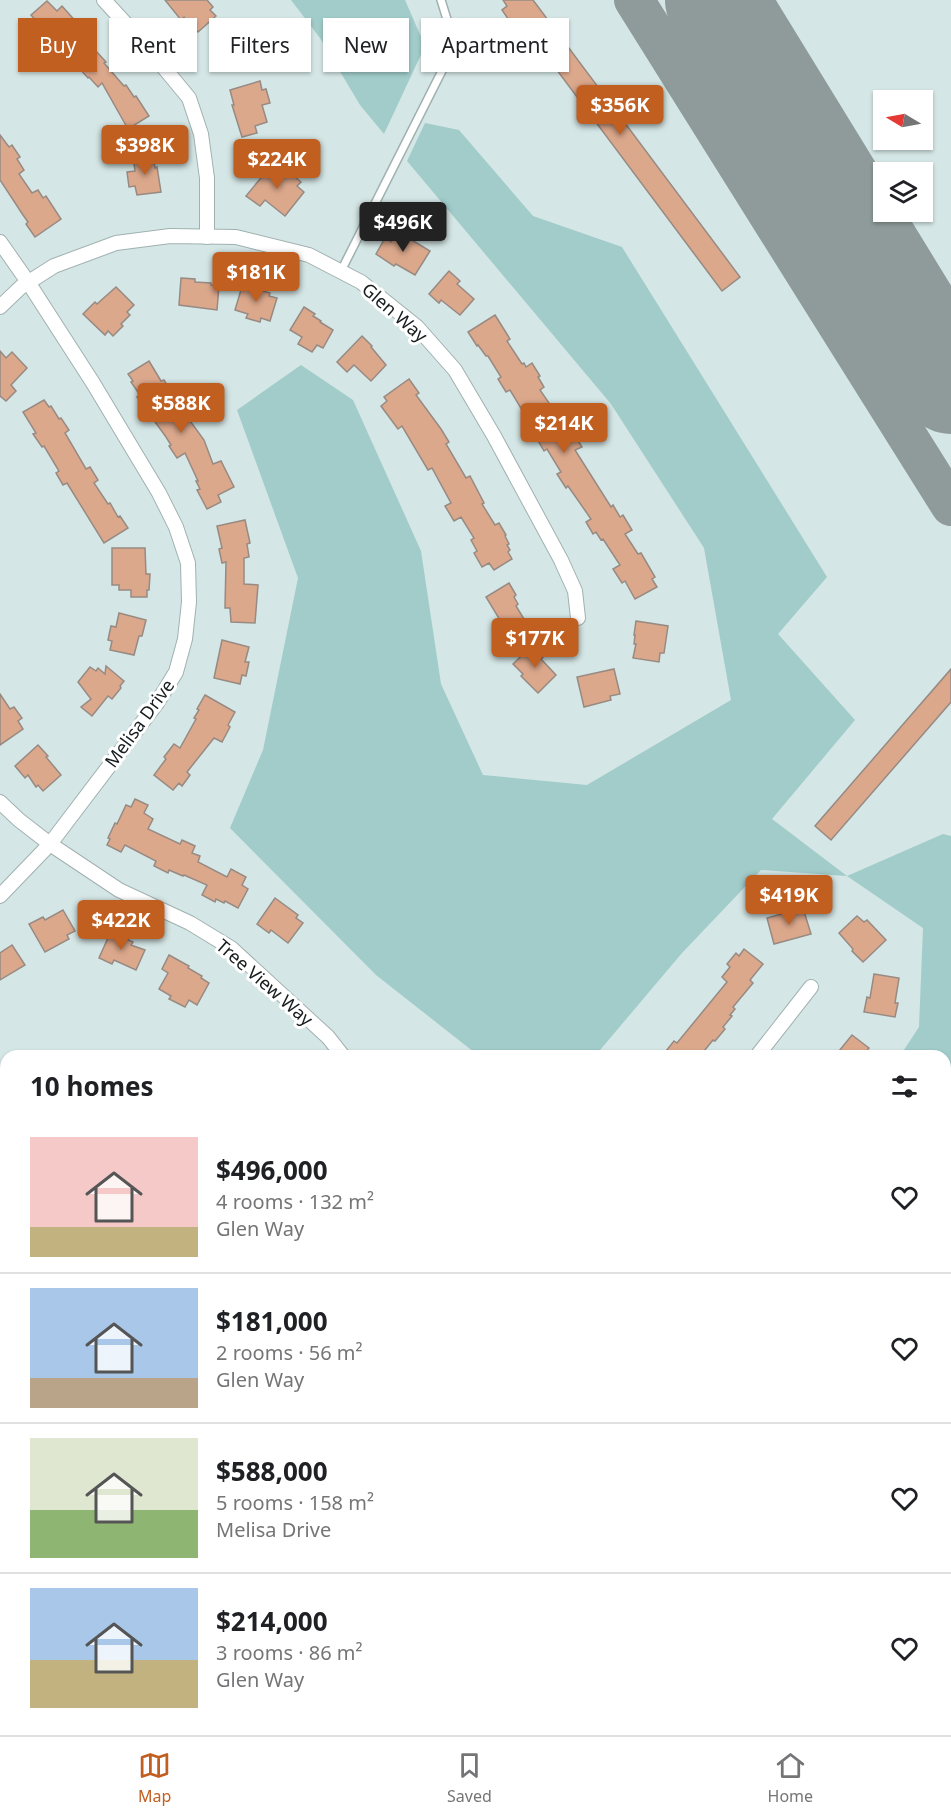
<!DOCTYPE html>
<html lang="en">
<head>
<meta charset="utf-8">
<style>
  :root { --surface:#fff; --page:#f6f6f6; --text:#202124; --muted:#757577; --line:#e0e0e0; --accent:#c05f20 }
  body { margin:0; font-family:"Noto Sans",sans-serif; background:var(--page); color:var(--text); height:100vh; display:flex; flex-direction:column; font-size:22px; white-space:nowrap }
  * { box-sizing:border-box; margin:0 }
  p { font-size:20px; color:var(--muted) }
  .icon { flex:none; width:33px; height:33px; fill:none; stroke:currentColor; stroke-width:2; stroke-linecap:round; stroke-linejoin:round }
  .map { position:relative; flex:1; overflow:hidden }
  .panel { position:absolute; left:0px; top:1050px; width:951px; height:686px; display:flex; flex-direction:column; background:var(--surface); border-radius:18px 18px 0 0; box-shadow:0 2px 4px #0004 }
  .panel>* { flex:none }
  .guide { position:absolute; left:18px; top:18px; width:600px; height:54px; display:flex; gap:12px }
  .needle { width:39px; rotate:280deg }
  .fabs { position:absolute; left:873px; top:90px; display:grid; gap:12px }
  .fabs a { display:grid; place-items:center; width:60px; height:60px; border-radius:0px; background:var(--surface); box-shadow:0 2px 4px #0004; font-size:30px }
  .price { position:absolute; translate:-50% -51px; padding:0 14px; border-radius:6px; background:var(--accent); color:#fff; font-size:20px; line-height:39px; filter:drop-shadow(0 2px 3px #0008) }
  .price::after { content:''; position:absolute; left:50%; top:36px; width:18px; height:14px; margin-left:-9px; background:inherit; clip-path:polygon(0 0,100% 0,50% 100%) }
  .price.selected { background:#222; color:#fff }
  ul { padding:0; list-style:none }
  li { display:flex; align-items:center; gap:18px; height:150px; padding:0 30px }
  li+li { border-top:2px solid var(--line) }
  li span { display:grid; place-items:center; flex:none; width:168px; height:120px; border-radius:0px; color:#555 }
  li>.icon { margin-inline-start:auto }
  span .icon { width:72px; height:72px; fill:#fffc; stroke-width:1 }
  li b { font-size:26px }
  h2 { display:flex; justify-content:space-between; align-items:center; height:72px; padding:0 30px; font-size:26px }
  .tag { padding:0 21px; border-radius:0px; background:var(--surface); box-shadow:0 2px 4px #0004; font-size:21px; line-height:54px }
  .tag.selected { background:var(--accent); color:#fff }
  .tab-bar { display:flex; justify-content:space-around; align-items:center; height:84px; border-top:2px solid var(--line); background:var(--surface); font-size:16px; color:var(--muted) }
  .tab-bar a { display:grid; justify-items:center; gap:3px }
  .tab-bar .selected { color:var(--accent) }
  .map>svg:first-child { display:block }
  .green { fill:#a1ccca }
  .lines { fill:none; stroke-linecap:round; stroke-linejoin:round }
  .taxiway { stroke:#8e9b9a; stroke-width:40 }
  .runway { stroke:#8e9b9a; stroke-width:102 }
  .building { fill:#dca88c; stroke:#978a83; stroke-width:1.5 }
  .service-casing { stroke:#a0b1b0; stroke-width:10 }
  .minor-casing { stroke:#a0b1b0; stroke-width:16 }
  .service { stroke:#fff; stroke-width:7 }
  .minor { stroke:#fff; stroke-width:14 }
  .labels { text-anchor:middle; dominant-baseline:central; stroke-width:6; stroke-linejoin:round; paint-order:stroke }
  .street-label { font-size:18px; fill:#161c1c; stroke:#fff }
</style>
</head>
<body>
<div class="map">
<svg width="951" height="1735" viewBox="0 0 951 1735">
  <rect width="100%" height="100%" fill="#d4e6e5"/>
  <g class="green">
    <path d="M291,0H405L425,46L384,134L360,105L320,38Z"/>
    <path d="M425,123L459,130L533,216L622,247L827,577L778,634L855,720L772,819L847,876L943,834L951,836V1495L945,1498V1056H900L919,1027L923,928L847,876L761,870L682,953L595,1056H479L376,975L230,828L263,750L298,578L237,410L301,365L353,400L421,551L441,684L483,775L587,785L731,700L704,548L611,404L407,161Z"/>
    <path d="M0,1436L6,1439V1730H713L727,1735H0Z"/>
  </g>
  <g class="lines">
    <path class="taxiway" d="M634,0L951,506"/>
    <path class="runway" d="M716,0L951,383"/>
  </g>
  <g class="building">
    <path d="M165,0H207L213,7L210,10L216,16L198,32L184,17L181,20Z"/>
    <path d="M503,0H533L740,277L722,291L536,42L528,48L502,10L507,6Z"/>
    <path d="M47,1L57,11L62,6L78,24L74,27L106,62L104,63L124,86L126,85L134,97L136,96L149,116L128,129L102,83L98,87L89,77L88,78L31,15Z"/>
    <path d="M260,81L262,90L266,89L270,103L262,105L267,122L255,126L257,133L242,137L232,105H234L230,90Z"/>
    <path d="M0,135L9,147L12,145L20,157L17,159L24,170L19,174L32,193L38,190L43,198L46,196L61,219L35,237L26,224L28,222L23,215L0,180Z"/>
    <path d="M153,154L155,168L157,167L161,192L137,195L135,186L129,187L127,172L135,171L133,157Z"/>
    <path d="M278,167L287,174L289,172L301,182L297,186L304,192L285,216L265,200L260,206L246,196L269,168L274,172Z"/>
    <path d="M397,231L430,251L415,275L396,264L394,266L376,254L385,238L391,242Z"/>
    <path d="M449,271L460,281L457,284L474,299L460,315L441,300L439,303L429,294Z"/>
    <path d="M181,278L195,279V282L211,283V285L219,286L217,310L179,305Z"/>
    <path d="M243,283L257,287L256,289L270,293L269,296L277,298L270,321L261,318L260,322L246,318L248,314L235,310Z"/>
    <path d="M116,287L134,305L127,312L130,315L121,324L123,326L113,336L108,331L105,335L83,314L95,302L97,304Z"/>
    <path d="M304,307L315,314L313,316L321,321L320,322L333,330L323,348L317,345L312,352L298,344L302,337L290,330Z"/>
    <path d="M495,315L510,339L507,341L522,364L524,363L526,367L532,363L540,376L538,377L544,387L540,390L562,422L565,420L582,447L575,450L611,507L613,505L620,517L623,515L632,530L625,534L638,554L641,553L655,577L652,579L657,587L635,599L625,581L622,583L613,569L620,565L603,539L601,540L596,532L593,534L586,522L591,519L568,486L566,488L557,474L561,472L547,449L544,451L536,437L535,439L527,425L530,423L510,390L506,392L498,379L501,377L488,356H486L478,345L477,346L468,332Z"/>
    <path d="M362,336L372,346L371,347L386,365L371,381L354,365L347,372L337,362Z"/>
    <path d="M0,351L6,358L12,352L27,368L11,385L16,391L6,401L0,396Z"/>
    <path d="M149,361L161,381L164,380L172,393L168,395L185,420L188,418L204,440L213,464L221,461L234,487L218,495L221,502L207,509L197,490L200,489L196,481H198L185,453L177,458L169,446L171,445L166,437L137,397L140,395L131,382L133,381L128,374Z"/>
    <path d="M409,379L419,393L416,395L441,429L449,442L446,444L466,478L470,476L484,503L482,504L495,525L499,523L506,535L505,536L509,544L507,545L510,550L508,552L512,559L494,570L489,563L482,567L474,553L477,551L471,540L474,538L461,517L454,521L445,506L451,503L432,468L428,470L402,426L398,429L381,406L387,401L384,397Z"/>
    <path d="M44,400L49,407L51,406L59,419L61,418L69,430L65,433L86,469L90,467L98,480L94,483L108,504L110,503L118,517L120,516L128,528L104,543L67,483L63,485L56,473L59,471L44,446L42,447L33,434L36,433L23,412Z"/>
    <path d="M245,520L250,543L247,544L249,557L244,558V584L258,585L255,623L231,622L230,608H225L226,562L222,563L219,549L222,548L217,526Z"/>
    <path d="M112,548H145L146,574H150L149,590H147V597H131V590H119V585H112Z"/>
    <path d="M509,583L516,595L514,597L518,604L516,606L524,619L506,630L486,597Z"/>
    <path d="M119,613L146,620L142,636H139L134,655L110,650L112,641L108,640L111,626L116,627Z"/>
    <path d="M636,621L668,626L664,653H660L659,662L633,658L636,644H634L635,635H634Z"/>
    <path d="M222,640L249,647L245,662H249L246,676L242,675L240,684L214,678Z"/>
    <path d="M533,645L544,656L541,659L556,675L538,693L521,676L523,674L513,664Z"/>
    <path d="M106,666L124,681L120,686L121,688L112,699L108,696L92,716L81,707L91,699L78,682L90,667L96,671L98,668L105,674Z"/>
    <path d="M614,669L620,694L610,696L611,700L584,707L577,677Z"/>
    <path d="M951,669V702L831,840L815,826Z"/>
    <path d="M0,694L10,709L14,707L22,718L18,721L23,729L0,745Z"/>
    <path d="M205,695L235,712L228,725L230,727L222,742L214,738L187,772L190,775L182,786L179,783L173,790L154,775L166,759L164,757L174,744L180,748L196,719L194,718L199,710L197,709Z"/>
    <path d="M38,745L48,756L46,757L61,775L43,791L38,785L36,787L28,775L25,778L15,766Z"/>
    <path d="M135,799L148,805L144,813L153,819L148,829L180,844L182,840L195,846L192,853L200,856L198,862L227,877L231,869L246,877L242,885L248,889L238,908L225,901L224,903L216,899L215,902L202,895L207,885L184,875L183,876L169,870L168,873L154,866L156,861L125,845L121,852L107,845L110,839L108,838L115,823L117,824L126,805L131,807Z"/>
    <path d="M275,898L298,915L296,918L303,923L288,943L271,930L269,933L257,924Z"/>
    <path d="M803,908L811,934L774,944L767,918Z"/>
    <path d="M63,910L75,931L67,935L69,939L45,952L29,924L43,917L45,920Z"/>
    <path d="M857,916L864,922L867,920L886,940L863,962L852,951L853,949L839,933Z"/>
    <path d="M112,929L126,935L124,938L133,942L131,945L145,950L136,970L114,960L112,964L99,958Z"/>
    <path d="M12,945L25,965L0,980V953Z"/>
    <path d="M744,949L763,964L750,980L753,983L733,1007L735,1009L730,1015L732,1016L723,1027L725,1029L715,1041L713,1040L700,1056H662L674,1041L677,1043L727,982L722,977L730,967L727,964L736,953L739,956Z"/>
    <path d="M169,955L189,966L188,968L202,976L201,978L209,983L197,1005L189,1000L185,1007L169,999L171,996L159,989L168,973L162,969Z"/>
    <path d="M874,974L899,978L895,1003H898L895,1017L864,1012L867,997L870,998Z"/>
    <path d="M852,1035L869,1048L862,1056H835Z"/>
  </g>
  <g class="lines">
    <defs>
      <path id="service" d="M341,271L455,45L441,0"/>
      <g id="minor">
        <path d="M104,0L146,46L189,98L201,134L207,178V237"/>
        <path d="M0,242L28,282L93,383L159,493L176,527L188,563L189,602L185,639L176,672L157,703L50,844L0,896"/>
        <path d="M0,307L21,287L54,266L116,243L170,236L236,237L309,255L361,282L417,327L455,370L494,436L561,560L575,591L578,618"/>
        <path d="M0,802L19,820L50,844L119,890L190,923L231,948L328,1037L343,1056"/>
        <path d="M757,1056L811,987"/>
      </g>
    </defs>
    <use href="#service" class="service-casing"/>
    <use href="#minor" class="minor-casing"/>
    <use href="#service" class="service"/>
    <use href="#minor" class="minor"/>
  </g>
  <g class="labels">
    <g class="street-label">
      <text transform="translate(395 312) rotate(41)">Glen Way</text>
      <text transform="translate(139 723) rotate(-54)">Melisa Drive</text>
      <text transform="translate(265 982) rotate(41)">Tree View Way</text>
    </g>
  </g>
</svg>
<div class="fabs">
<a><svg class="needle" viewBox="-14 -14 28 28"><path d="M0-13l5 13h-10z" fill="#e53935"/><path d="M0 13l5-13h-10z" fill="#757577"/></svg></a>
<a><svg class="icon" aria-label="layers" viewBox="0 0 24 24"><path d="M12 4l9 5-9 5-9-5zM3 14l9 5 9-5"/></svg></a>
</div>
<b class="price" style="left:620px;top:136px">$356K</b>
<b class="price" style="left:145px;top:176px">$398K</b>
<b class="price" style="left:277px;top:190px">$224K</b>
<b class="price selected" style="left:403px;top:253px">$496K</b>
<b class="price" style="left:256px;top:303px">$181K</b>
<b class="price" style="left:181px;top:434px">$588K</b>
<b class="price" style="left:564px;top:454px">$214K</b>
<b class="price" style="left:535px;top:669px">$177K</b>
<b class="price" style="left:789px;top:926px">$419K</b>
<b class="price" style="left:121px;top:951px">$422K</b>
<div class="guide">
<a class="tag selected">Buy</a>
<a class="tag">Rent</a>
<a class="tag">Filters</a>
<a class="tag">New</a>
<a class="tag">Apartment</a>
</div>
<section class="panel">
<h2>10 homes<svg class="icon" aria-label="filters" viewBox="0 0 24 24"><path d="M4 7h16M4 17h16"/><circle cx="9" cy="7" r="2"/><circle cx="15" cy="17" r="2"/></svg></h2>
<ul>
<li><span style="background:linear-gradient(#f6c9c9 75%,#c2b280 0)"><svg class="icon" aria-label="home" viewBox="0 0 24 24"><path d="M3 11l9-7 9 7M6 9v11h12V9"/></svg></span><div><b>$496,000</b><p>4 rooms · 132 m²</p><p>Glen Way</p></div><svg class="icon" aria-label="heart" viewBox="0 0 24 24"><path d="M12 20l-8-8c-3-5 5-10 8-4 3-6 11-1 8 4z"/></svg></li>
<li><span style="background:linear-gradient(#a9c7e8 75%,#b9a48a 0)"><svg class="icon" aria-label="home" viewBox="0 0 24 24"><path d="M3 11l9-7 9 7M6 9v11h12V9"/></svg></span><div><b>$181,000</b><p>2 rooms · 56 m²</p><p>Glen Way</p></div><svg class="icon" aria-label="heart" viewBox="0 0 24 24"><path d="M12 20l-8-8c-3-5 5-10 8-4 3-6 11-1 8 4z"/></svg></li>
<li><span style="background:linear-gradient(#dfe7d0 60%,#8fb573 0)"><svg class="icon" aria-label="home" viewBox="0 0 24 24"><path d="M3 11l9-7 9 7M6 9v11h12V9"/></svg></span><div><b>$588,000</b><p>5 rooms · 158 m²</p><p>Melisa Drive</p></div><svg class="icon" aria-label="heart" viewBox="0 0 24 24"><path d="M12 20l-8-8c-3-5 5-10 8-4 3-6 11-1 8 4z"/></svg></li>
<li><span style="background:linear-gradient(#a9c7e8 60%,#c2b280 0)"><svg class="icon" aria-label="home" viewBox="0 0 24 24"><path d="M3 11l9-7 9 7M6 9v11h12V9"/></svg></span><div><b>$214,000</b><p>3 rooms · 86 m²</p><p>Glen Way</p></div><svg class="icon" aria-label="heart" viewBox="0 0 24 24"><path d="M12 20l-8-8c-3-5 5-10 8-4 3-6 11-1 8 4z"/></svg></li>
</ul>
</section>
</div>
<nav class="tab-bar">
<a class="selected"><svg class="icon" aria-label="map" viewBox="0 0 24 24"><path d="M3 6l6-2 6 2 6-2v14l-6 2-6-2-6 2zM9 4v14M15 6v14"/></svg>Map</a>
<a><svg class="icon" aria-label="saved" viewBox="0 0 24 24"><path d="M7 4h10v16l-5-4-5 4z"/></svg>Saved</a>
<a><svg class="icon" aria-label="home" viewBox="0 0 24 24"><path d="M3 11l9-7 9 7M6 9v11h12V9"/></svg>Home</a>
</nav>
</body>
</html>
